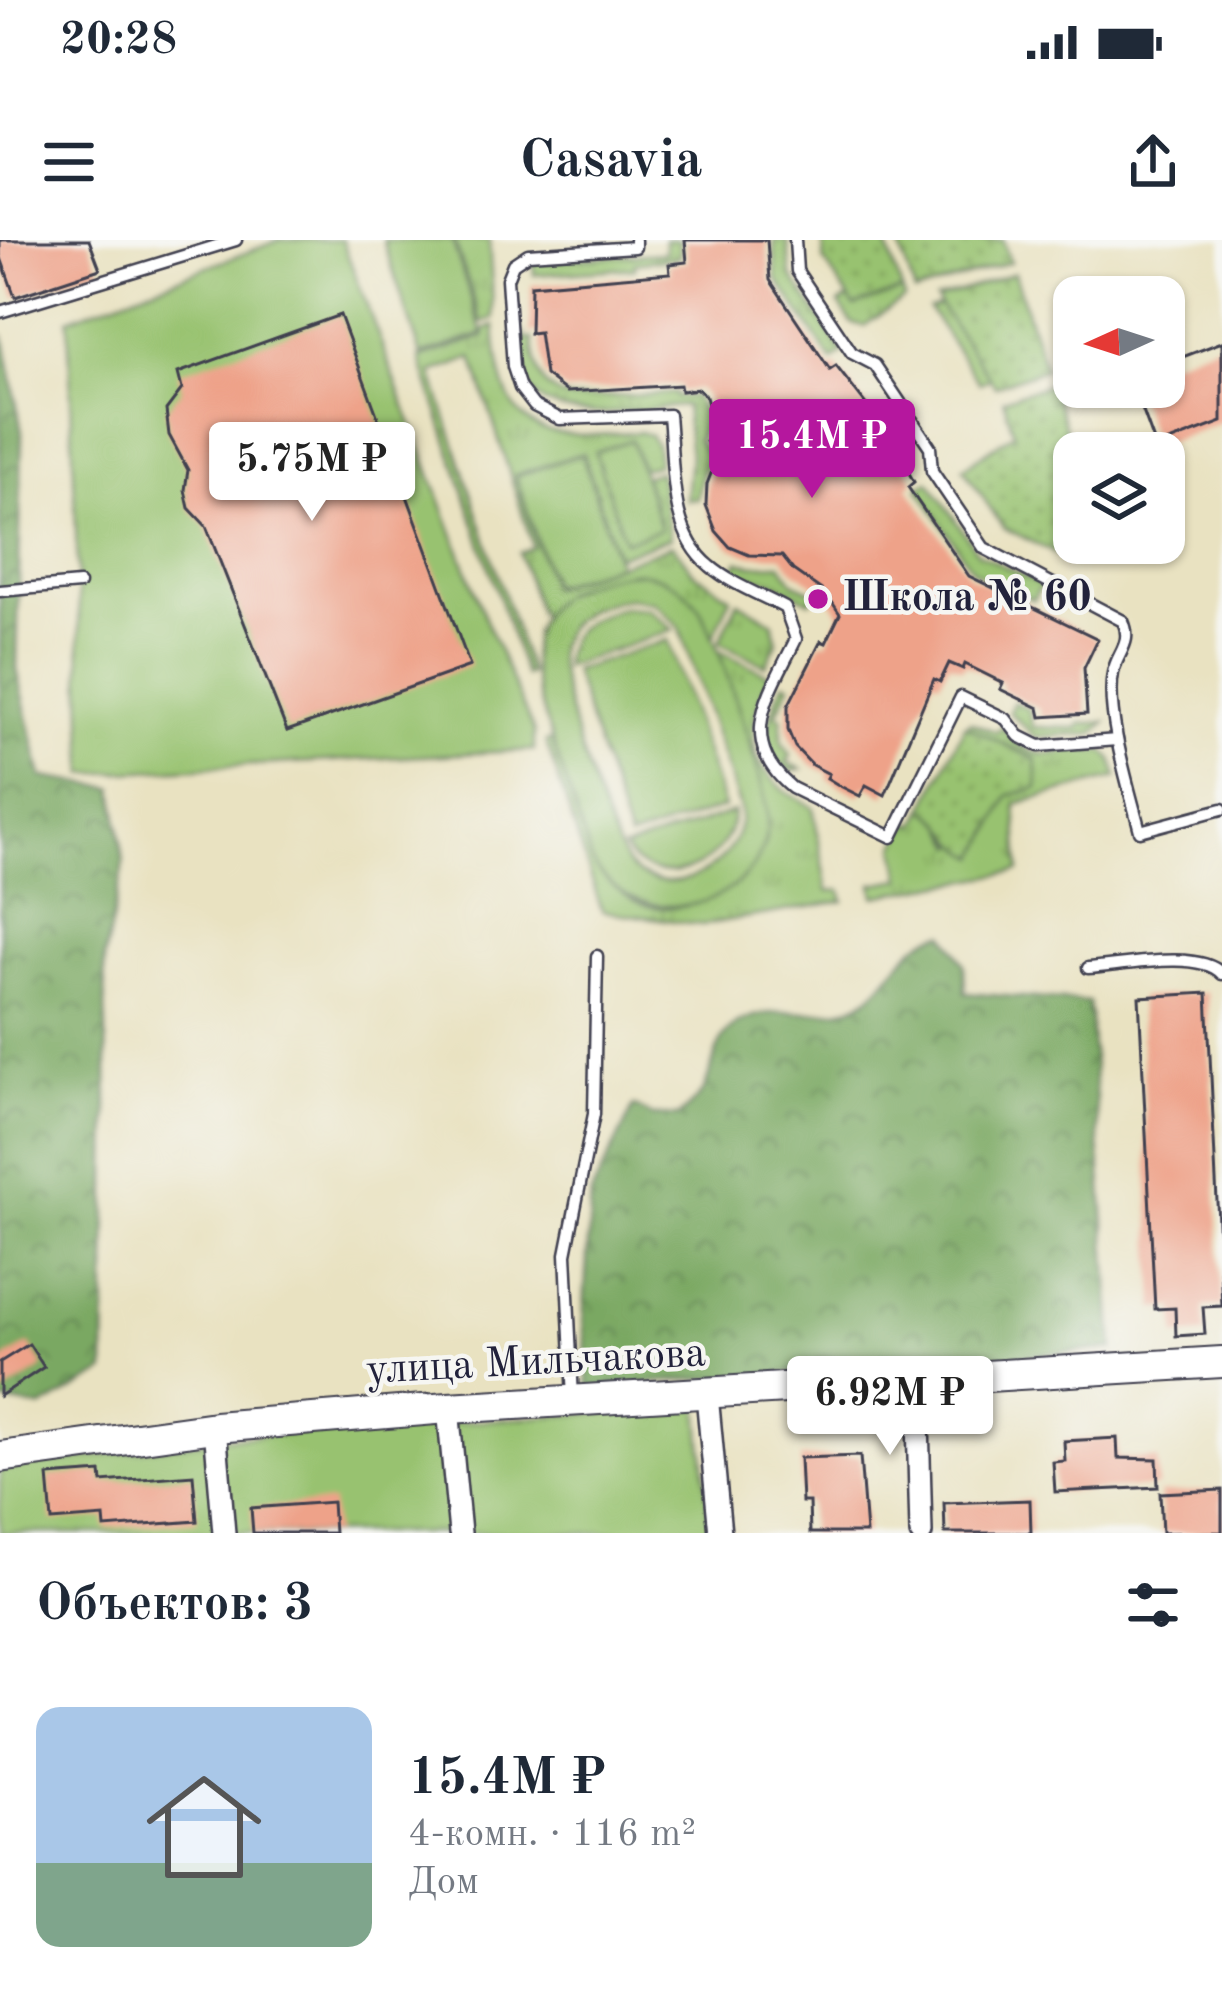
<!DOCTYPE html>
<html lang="ru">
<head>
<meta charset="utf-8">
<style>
  :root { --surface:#fff; --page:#f2f2f3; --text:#1f2937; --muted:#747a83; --line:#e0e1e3; --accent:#b5179e }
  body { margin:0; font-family:"Old Standard TT",serif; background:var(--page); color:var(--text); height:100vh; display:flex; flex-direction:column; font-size:45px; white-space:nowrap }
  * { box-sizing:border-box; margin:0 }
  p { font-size:39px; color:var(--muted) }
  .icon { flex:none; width:66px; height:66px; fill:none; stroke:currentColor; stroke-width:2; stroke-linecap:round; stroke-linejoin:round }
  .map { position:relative; height:1293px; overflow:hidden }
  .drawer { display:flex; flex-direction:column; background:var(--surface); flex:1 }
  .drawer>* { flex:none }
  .needle { width:78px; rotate:267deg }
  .fabs { position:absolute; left:1053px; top:36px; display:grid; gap:24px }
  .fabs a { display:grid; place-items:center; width:132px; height:132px; border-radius:24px; background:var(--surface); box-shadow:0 3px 9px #0004; font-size:60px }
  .price { position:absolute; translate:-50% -102px; padding:0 27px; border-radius:12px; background:#fff; color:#222; font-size:39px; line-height:78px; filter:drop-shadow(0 3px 6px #0008) }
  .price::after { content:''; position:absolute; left:50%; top:72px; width:36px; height:27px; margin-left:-18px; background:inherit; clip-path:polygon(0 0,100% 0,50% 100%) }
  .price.on { background:var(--accent); color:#fff }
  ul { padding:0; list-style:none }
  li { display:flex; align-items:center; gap:36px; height:300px; padding:0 36px }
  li+li { border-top:3px solid var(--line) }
  li span { display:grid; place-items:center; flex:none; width:336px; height:240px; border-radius:24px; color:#555 }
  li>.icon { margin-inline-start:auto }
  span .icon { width:144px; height:144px; fill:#fffc; stroke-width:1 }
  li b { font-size:51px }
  h2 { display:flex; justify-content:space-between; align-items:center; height:144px; padding:0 36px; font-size:51px }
  .status { display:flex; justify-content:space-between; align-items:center; height:84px; padding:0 60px; background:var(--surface); direction:ltr }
  .status svg { height:33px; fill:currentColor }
  header { display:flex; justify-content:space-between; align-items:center; height:156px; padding:0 36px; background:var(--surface); font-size:54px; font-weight:700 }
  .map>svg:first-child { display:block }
  .grass { fill:url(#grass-tufts); stroke:#5d7255; stroke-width:3 }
  .forest { fill:url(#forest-crowns); stroke:#4e654e; stroke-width:3 }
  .park { fill:url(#park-dots); stroke:#5d7255; stroke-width:3 }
  .garden { fill:#98c26f; stroke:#5d7255; stroke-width:3; fill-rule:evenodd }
  .building { fill:#eea289 }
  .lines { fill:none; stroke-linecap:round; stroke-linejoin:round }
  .lane-casing { stroke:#403f4f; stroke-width:15 }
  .street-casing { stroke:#403f4f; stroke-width:26 }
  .secondary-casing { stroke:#403f4f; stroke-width:34 }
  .lane { stroke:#fff; stroke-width:10 }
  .street { stroke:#fff; stroke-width:21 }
  .secondary { stroke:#fff; stroke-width:30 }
  .poi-dot { fill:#b5179e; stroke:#f6f6f2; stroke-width:4.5 }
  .labels { text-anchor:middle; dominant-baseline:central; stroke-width:9; stroke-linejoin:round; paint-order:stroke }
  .poi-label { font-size:42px; font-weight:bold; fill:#22223b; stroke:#f6f6f2; text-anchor:start }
  .street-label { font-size:42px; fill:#22223b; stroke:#f6f6f2 }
</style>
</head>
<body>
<div class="status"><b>20:28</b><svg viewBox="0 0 49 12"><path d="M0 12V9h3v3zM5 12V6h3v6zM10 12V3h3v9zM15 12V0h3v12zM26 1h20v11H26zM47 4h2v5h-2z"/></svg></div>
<header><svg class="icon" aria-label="menu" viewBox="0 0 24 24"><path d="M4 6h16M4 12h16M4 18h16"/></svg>Casavia<svg class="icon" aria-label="share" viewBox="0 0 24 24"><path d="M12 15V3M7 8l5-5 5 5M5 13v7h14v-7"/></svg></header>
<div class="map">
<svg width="1222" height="1293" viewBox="0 0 1222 1293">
  <defs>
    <pattern id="grass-tufts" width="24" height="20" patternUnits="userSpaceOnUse" patternTransform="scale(3)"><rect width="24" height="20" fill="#98c26f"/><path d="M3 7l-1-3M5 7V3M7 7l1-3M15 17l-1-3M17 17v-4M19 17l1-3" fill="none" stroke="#83a661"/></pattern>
    <pattern id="forest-crowns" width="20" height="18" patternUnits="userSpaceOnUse" patternTransform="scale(3)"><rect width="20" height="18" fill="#7aa862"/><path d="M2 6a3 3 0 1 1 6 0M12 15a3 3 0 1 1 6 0" fill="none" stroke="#648852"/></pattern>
    <pattern id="park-dots" width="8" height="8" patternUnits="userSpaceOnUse" patternTransform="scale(3)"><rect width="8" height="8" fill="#98c26f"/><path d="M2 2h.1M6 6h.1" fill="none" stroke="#83a661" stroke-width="1.8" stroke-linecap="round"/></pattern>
  </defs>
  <rect width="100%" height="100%" fill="#f6f6f2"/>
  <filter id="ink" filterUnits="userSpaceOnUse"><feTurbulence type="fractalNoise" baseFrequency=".00833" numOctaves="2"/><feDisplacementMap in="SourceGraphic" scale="24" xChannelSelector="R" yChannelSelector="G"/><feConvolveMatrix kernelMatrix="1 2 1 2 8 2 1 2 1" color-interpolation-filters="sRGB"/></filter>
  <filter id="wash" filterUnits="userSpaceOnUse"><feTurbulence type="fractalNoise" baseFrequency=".004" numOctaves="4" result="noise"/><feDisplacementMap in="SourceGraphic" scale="48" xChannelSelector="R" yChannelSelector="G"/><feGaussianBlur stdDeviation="2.7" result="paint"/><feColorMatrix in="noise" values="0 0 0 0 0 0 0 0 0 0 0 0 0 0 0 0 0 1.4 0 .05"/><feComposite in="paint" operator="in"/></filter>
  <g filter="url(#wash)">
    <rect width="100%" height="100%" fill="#e9e2c1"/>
    <g class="grass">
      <path d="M454,0H489L494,79L482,83Z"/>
      <path d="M665,0H679L680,17L635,23V28L534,35L533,21L665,13Z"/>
      <path d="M774,0H787L791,35L843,113L832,121L776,38Z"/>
      <path d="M902,50L905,58L864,86L852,83L839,64L849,58L855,66Z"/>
      <path d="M940,65L991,139L979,143L929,69Z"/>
      <path d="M495,86C502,199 540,200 640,192L650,195L656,205L658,224L642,229L631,200L661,289L644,236L659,231L670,298L617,316L583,213L515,235L551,348L673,305L693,332L731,357L712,399C698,359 674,335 631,332L549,367L541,380L519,313L533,307L473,118L432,133L530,434L525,436L420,118L485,96L484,90Z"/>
      <path d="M524,93V99H533C535,129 539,153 573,159L675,153L676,157L694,156L706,179L697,200L710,218L702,232L697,259L686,260L690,216L685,166C640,167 548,192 525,141C519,127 520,109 519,94Z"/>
      <path d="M929,241L978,313L1041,345L1033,360L973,331L918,248Z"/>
      <path d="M739,321L752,325L781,324L794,343L815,352L810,361L773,342L733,331Z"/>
      <path d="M738,361L773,382L777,402L766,425L719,402Z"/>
      <path d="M715,409L770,435C739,498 749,535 813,567L828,651L841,650L844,661L702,685L602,671L546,502L552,500L592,620C603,638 628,661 649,666C694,676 757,644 766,596C773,550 731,456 715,409Z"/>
      <path d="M784,442L790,445L776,474L781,477L782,502L791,515L787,522L801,529L792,531C753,516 771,469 784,442Z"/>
      <path d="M1014,462L1029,469L1033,487L1079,488L1080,484L1106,482L1094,494L1035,497L1009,472Z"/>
      <path d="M970,482L997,492L1001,486C1038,532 1054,506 1104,511L1112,519L1118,537L1016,564L1020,631L875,656L873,644L902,639L896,607L908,582L916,585L924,569L942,578L955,606L1009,555L1036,519L965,485Z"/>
    </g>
    <g class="forest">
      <path d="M0,94L4,96L22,192L17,429L42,537L114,548L124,624L104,719L108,862L105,1132L42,1168L0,1161Z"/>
      <path d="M945,693L964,724L965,753L1089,762L1114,1109L589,1147L583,1082L591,954L634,866L652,876H679C687,868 698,860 704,849C712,832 715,804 729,790C760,760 816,780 854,766C891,751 901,699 945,693Z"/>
    </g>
    <g class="park">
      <path d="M823,0H885L902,50L854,66L824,21Z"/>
      <path d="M898,0H1003L1010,22L915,53Z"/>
      <path d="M1014,33L1045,129L995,146L936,59Z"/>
      <path d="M1051,144L1074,215V303H1103L1104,307L1068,320L1003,287L963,228L1014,193L1003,159Z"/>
      <path d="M965,485L1036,520L1038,548L1009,555L978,617C945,601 954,584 924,569Z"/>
    </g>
    <g class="garden">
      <path d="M280,0H342L489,388L534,492V510L85,534L68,79Z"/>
      <path d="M383,0H452L483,94L421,115Z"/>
      <path d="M631,200L661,289L625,301L595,212Z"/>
      <path d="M582,214L618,324L552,346L516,236Z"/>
      <path d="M643,333C665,337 684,347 697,365C715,390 764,540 767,573C768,582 767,591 765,600C744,676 634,691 592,621C580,585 569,550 557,515C537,452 500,371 589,342C608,336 623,332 643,333ZM630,358L653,362L679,386L740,568C747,620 675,665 632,629C611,612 551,431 558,406C568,374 600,362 630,358Z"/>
      <path d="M623,367L648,369L673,390L564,427C563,387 590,378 623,367Z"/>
      <path d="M668,400L724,567L629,599L573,431Z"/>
      <path d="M733,572C732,626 655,657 624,609Z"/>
      <path d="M699,1166L710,1293H0V1230L225,1198Z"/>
    </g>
    <g id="blocks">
      <g class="building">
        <path d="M0,0H89L100,29L15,57L0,15Z"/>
        <path d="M685,0H767L770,40L830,130L836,126L871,171L877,167L884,178L891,188L886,193L914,242L908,247L969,336L1098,399L1084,428L1087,474L1041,477L1039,468L1000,449L1003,443L965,424L963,429L949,423L940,442L934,439L885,555L866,545L860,556L840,546L827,538L829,534L812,525L795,507L788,490V466L821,401L826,403L840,374L826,353L793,330L782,316L749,315L730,307L716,291L706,265L707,244L717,218L706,201L712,179L706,157L698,149L681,151L680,145L567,152L545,135L539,92L530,93L531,45L670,33L669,24L687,22Z"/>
        <path d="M340,75L470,426L287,491L206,286L189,268L185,250L188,230L169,195L166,170L182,149L178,133Z"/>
        <path d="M1222,102V182L1156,207L1134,147H1164V124Z"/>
        <path d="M1207,753L1222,1066L1203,1067L1205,1094L1176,1096L1175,1068L1155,1069L1139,757Z"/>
        <path d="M29,1104L44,1127L0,1156V1122Z"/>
        <path d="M1117,1198L1118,1218L1157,1219L1158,1247L1055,1252L1053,1222L1065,1221L1064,1201Z"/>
        <path d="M860,1216L866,1293H810L809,1262H802L800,1218Z"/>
        <path d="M101,1232L102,1242L193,1235L197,1281L105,1288L104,1277L52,1281L48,1236Z"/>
        <path d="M1222,1250V1292L1162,1293L1160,1253Z"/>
        <path d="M1030,1260L1031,1293H945L944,1263Z"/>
        <path d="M332,1262L334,1293H253L251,1268Z"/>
      </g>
    </g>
  </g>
  <g filter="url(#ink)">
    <use href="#blocks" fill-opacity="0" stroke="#403f4f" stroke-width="3"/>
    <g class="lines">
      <defs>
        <g id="lane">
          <path d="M635,0V7L528,14L513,24L507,39L513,127L520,148L534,166L560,179L669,175C674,224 668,292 710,326C731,344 761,355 785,368L796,399C770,453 734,500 792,548L892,597L961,457L1006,479L1019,496L1039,506L1117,500"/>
          <path d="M795,0L797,31L852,113L875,125L930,207L932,231L984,308L1123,381C1133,404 1117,412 1113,433C1105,473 1130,551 1140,591L1222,569"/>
          <path d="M0,72L236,0"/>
          <path d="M0,351L79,344"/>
          <path d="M1088,728C1121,726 1199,709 1222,734"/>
          <path d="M573,1159L566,1014L594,874L597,716"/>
        </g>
        <g id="street">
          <path d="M917,1142L921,1293"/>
          <path d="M707,1155L720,1293"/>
          <path d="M448,1168L460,1293"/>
          <path d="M215,1187L224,1293"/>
        </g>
        <path id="secondary" d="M0,1217L215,1187L448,1168L1222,1122"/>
      </defs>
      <use href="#lane" class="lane-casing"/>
      <use href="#street" class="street-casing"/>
      <use href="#secondary" class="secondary-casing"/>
      <use href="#lane" class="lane"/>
      <use href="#street" class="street"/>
      <use href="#secondary" class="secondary"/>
    </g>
  </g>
  <circle class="poi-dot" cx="818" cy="359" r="12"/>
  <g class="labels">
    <g class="poi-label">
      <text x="842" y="359">Школа № 60</text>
    </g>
    <g class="street-label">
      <text transform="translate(536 1123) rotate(-3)">улица Мильчакова</text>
    </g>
  </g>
</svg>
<div class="fabs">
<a><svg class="needle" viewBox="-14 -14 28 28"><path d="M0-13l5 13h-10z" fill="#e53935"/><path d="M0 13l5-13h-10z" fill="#747a83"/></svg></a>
<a><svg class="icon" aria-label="layers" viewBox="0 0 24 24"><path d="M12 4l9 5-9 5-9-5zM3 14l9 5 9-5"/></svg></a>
</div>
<b class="price on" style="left:812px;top:261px">15.4M ₽</b>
<b class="price" style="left:312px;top:284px">5.75M ₽</b>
<b class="price" style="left:890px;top:1218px">6.92M ₽</b>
</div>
<section class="drawer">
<h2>Объектов: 3<svg class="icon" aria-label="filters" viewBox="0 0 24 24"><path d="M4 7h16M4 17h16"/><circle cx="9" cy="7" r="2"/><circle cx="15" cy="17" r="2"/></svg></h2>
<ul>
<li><span style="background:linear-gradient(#a9c7e8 65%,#7fa58c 0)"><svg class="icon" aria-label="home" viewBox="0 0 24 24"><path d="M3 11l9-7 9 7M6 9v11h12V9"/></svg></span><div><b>15.4M ₽</b><p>4-комн. · 116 m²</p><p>Дом</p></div></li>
</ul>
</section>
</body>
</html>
